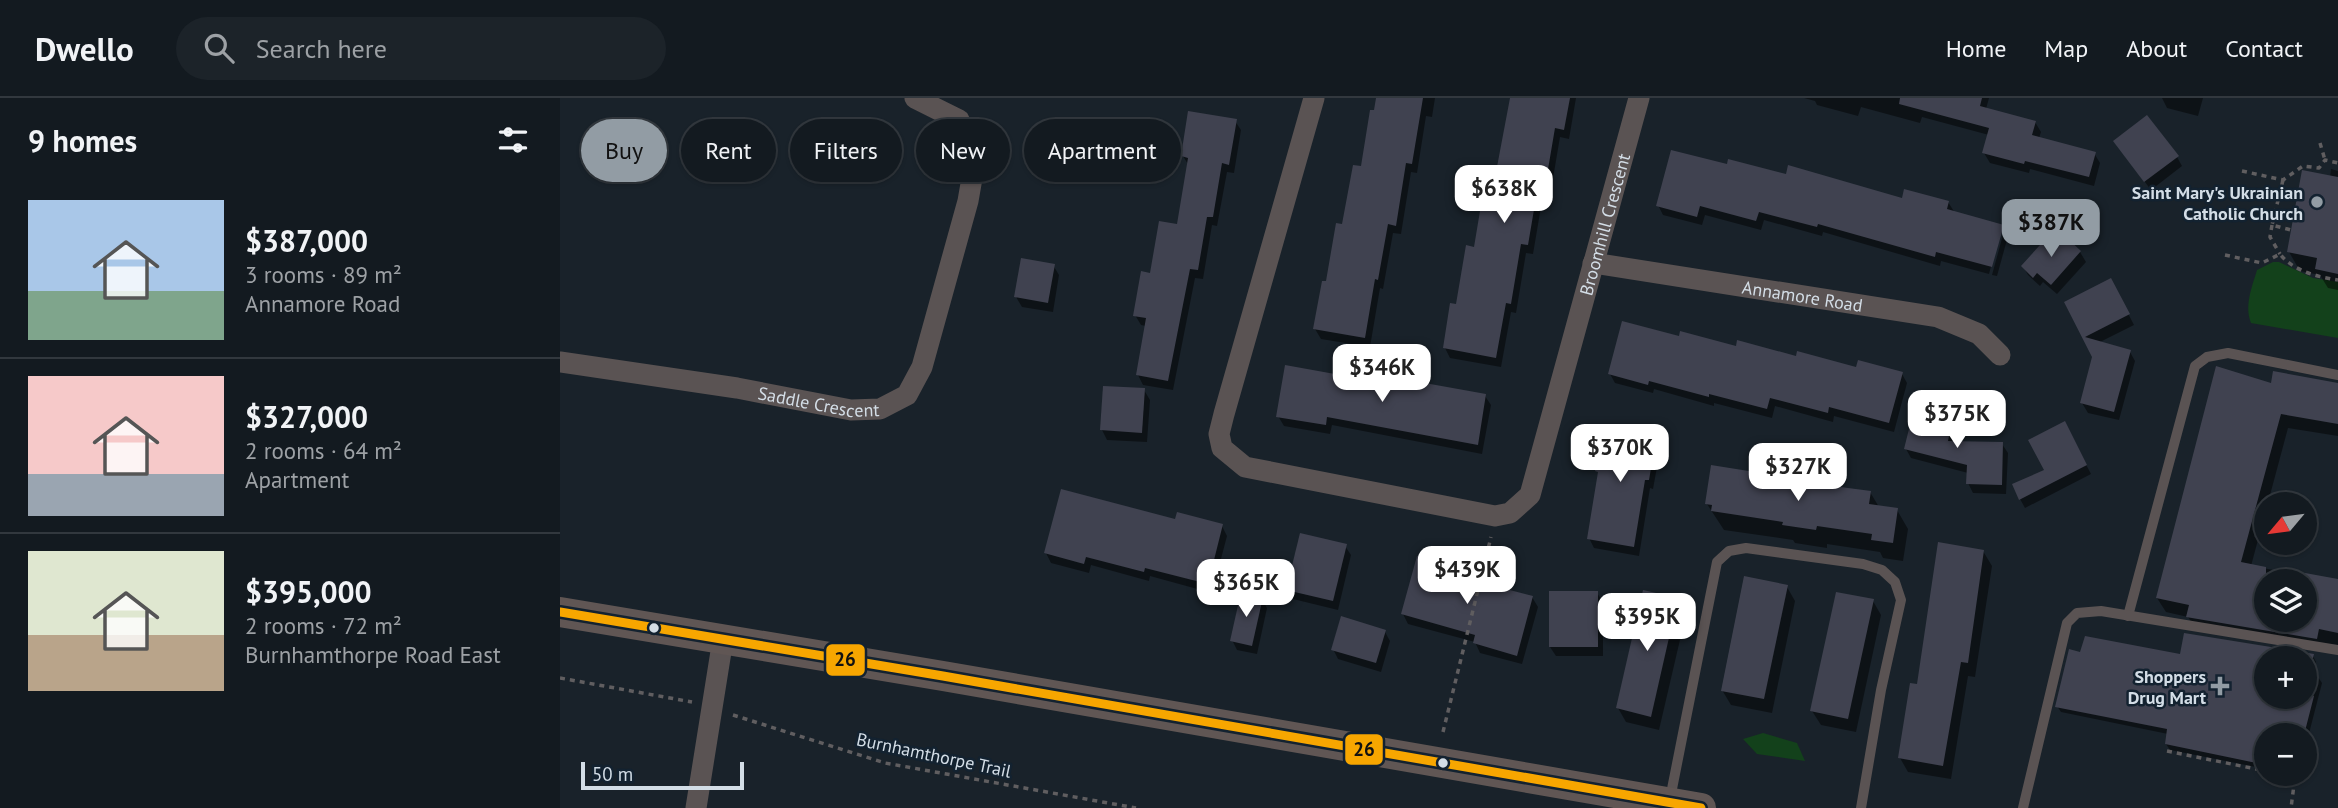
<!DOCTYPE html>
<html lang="en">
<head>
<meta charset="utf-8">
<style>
  :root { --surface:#131a20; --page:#1c2329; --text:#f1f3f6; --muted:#9da1a5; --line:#32383e; --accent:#929ca4 }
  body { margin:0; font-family:"PT Sans",sans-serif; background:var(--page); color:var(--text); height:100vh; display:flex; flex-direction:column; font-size:26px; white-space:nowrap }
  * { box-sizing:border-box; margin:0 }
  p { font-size:23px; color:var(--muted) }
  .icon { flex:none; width:38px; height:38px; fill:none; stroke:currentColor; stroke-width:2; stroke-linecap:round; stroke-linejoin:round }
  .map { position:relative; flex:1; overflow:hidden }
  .sheet { display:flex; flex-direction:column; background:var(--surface); width:560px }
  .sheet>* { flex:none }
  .hud { position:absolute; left:21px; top:21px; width:665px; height:63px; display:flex; gap:14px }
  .needle { width:46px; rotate:241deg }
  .buttons { position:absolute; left:1694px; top:394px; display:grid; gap:14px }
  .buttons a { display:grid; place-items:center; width:63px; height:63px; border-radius:50%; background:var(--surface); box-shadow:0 2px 5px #0004,0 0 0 2px var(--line); font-size:35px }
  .scale { position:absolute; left:21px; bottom:18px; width:163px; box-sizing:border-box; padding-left:7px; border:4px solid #d3dde6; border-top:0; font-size:19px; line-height:24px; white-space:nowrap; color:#d3dde6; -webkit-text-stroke:5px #132230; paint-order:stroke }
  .price { position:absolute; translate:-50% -60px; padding:0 16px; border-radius:14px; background:#fff; color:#222; font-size:23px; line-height:46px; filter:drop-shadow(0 2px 4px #0008) }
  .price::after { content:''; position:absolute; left:50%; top:42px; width:21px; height:16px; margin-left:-10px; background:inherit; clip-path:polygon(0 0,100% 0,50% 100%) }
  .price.active { background:var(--accent); color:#111 }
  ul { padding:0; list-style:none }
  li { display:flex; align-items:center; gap:21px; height:175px; padding:0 28px }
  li+li { border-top:2px solid var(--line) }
  li span { display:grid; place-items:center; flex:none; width:196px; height:140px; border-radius:0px; color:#555 }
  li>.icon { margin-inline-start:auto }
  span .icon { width:84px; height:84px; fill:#fffc; stroke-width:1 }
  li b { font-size:30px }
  h2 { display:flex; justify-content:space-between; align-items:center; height:84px; padding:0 28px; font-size:30px }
  .tag { padding:0 24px; border-radius:32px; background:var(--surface); box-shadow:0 2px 5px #0004,0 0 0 2px var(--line); font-size:24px; line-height:63px }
  .tag.active { background:var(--accent); color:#111 }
  header { display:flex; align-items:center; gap:42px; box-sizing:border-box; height:98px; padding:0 35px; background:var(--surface); border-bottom:2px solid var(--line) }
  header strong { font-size:33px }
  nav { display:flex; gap:38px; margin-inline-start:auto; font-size:24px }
  .search { width:490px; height:63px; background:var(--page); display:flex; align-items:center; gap:18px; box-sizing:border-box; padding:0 24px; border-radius:38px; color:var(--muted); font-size:26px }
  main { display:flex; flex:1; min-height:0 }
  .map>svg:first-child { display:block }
  .green { fill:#13411b }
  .shadow { fill:#0007; fill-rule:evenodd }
  .building { fill:#404250 }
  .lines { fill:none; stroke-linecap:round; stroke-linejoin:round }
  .path { stroke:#605e60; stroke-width:3.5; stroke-dasharray:5 5; stroke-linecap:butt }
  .lane { stroke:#5a5353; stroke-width:10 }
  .street { stroke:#5a5353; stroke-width:21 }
  .secondary { stroke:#605654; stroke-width:30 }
  .bus-1-casing { stroke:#132230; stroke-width:14 }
  .bus-1 { stroke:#f7a600; stroke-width:9 }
  .poi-dot { fill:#929ca4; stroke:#132230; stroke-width:2.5 }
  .bus-dot { fill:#d3dde6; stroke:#132230; stroke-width:2.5 }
  .labels { text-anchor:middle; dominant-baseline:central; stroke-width:5; stroke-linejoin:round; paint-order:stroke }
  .poi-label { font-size:18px; font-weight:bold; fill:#d3dde6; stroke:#132230; text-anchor:end }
  .street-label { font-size:18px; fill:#d3dde6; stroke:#132230 }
  .line-badge { stroke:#132230; stroke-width:2.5 }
  .pale-badge-label { font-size:19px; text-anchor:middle; font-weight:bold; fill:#111 }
</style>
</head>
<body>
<header>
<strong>Dwello</strong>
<div class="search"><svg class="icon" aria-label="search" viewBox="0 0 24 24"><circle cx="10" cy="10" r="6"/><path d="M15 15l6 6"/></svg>Search here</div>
<nav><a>Home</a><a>Map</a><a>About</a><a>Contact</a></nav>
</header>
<main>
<section class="sheet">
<h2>9 homes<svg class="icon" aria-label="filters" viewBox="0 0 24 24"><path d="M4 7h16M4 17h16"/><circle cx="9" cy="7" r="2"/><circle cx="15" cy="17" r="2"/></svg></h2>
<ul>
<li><span style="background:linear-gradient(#a9c7e8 65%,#7fa58c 0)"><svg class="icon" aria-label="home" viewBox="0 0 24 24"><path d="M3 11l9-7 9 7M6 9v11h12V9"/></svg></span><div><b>$387,000</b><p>3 rooms · 89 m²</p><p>Annamore Road</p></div></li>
<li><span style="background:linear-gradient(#f6c9c9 70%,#9aa5b1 0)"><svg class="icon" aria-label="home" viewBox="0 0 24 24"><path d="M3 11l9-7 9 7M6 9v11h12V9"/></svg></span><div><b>$327,000</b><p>2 rooms · 64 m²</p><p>Apartment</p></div></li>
<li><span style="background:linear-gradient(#dfe7d0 60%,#b9a48a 0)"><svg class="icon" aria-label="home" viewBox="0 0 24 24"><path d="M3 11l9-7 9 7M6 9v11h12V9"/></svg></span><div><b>$395,000</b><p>2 rooms · 72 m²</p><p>Burnhamthorpe Road East</p></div></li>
</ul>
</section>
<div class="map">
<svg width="1778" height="710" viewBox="0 0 1778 710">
  <rect width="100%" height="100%" fill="#19222a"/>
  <g class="green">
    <path d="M1713,164H1719L1753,180L1778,184V240L1691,225C1684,208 1692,189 1697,172Z"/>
    <path d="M1203,635L1237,645L1245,663L1197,656L1183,641Z"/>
  </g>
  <g class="shadow">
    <path d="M818,0H875L872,19L866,18L857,75L851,74L841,136L833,135L823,191L820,190L810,249L761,241L755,231L802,70Z"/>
    <path d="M952,0H1016L1009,41L1000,39L990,98L983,97L973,156L966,155L956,215L951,214L941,269L890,260L885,250L934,92Z"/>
    <path d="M1244,0H1429L1426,11L1475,24L1481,34L1479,40L1534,55L1540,65L1534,88L1470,71L1469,75L1430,65L1424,55L1429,37L1362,19L1360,25L1301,9L1298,18L1257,7L1255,3Z"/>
    <path d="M1602,0H1643L1638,18L1607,10Z"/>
    <path d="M675,23L681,32L674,75L667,74L657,128L652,127L643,181L635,180L613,292L583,287L578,277L586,228L581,227L575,217L592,177L618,128L629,68L623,58Z"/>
    <path d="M1561,52L1617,59L1622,68L1591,92Z"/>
    <path d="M1168,68L1343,102L1388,104L1395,115L1442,128L1448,138L1437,178L1432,177L1444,133H1440L1429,176L1381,163L1380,168L1263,134L1262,138L1204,122L1201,132L1145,117L1142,127L1103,117L1098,107Z"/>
    <path d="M1771,71L1778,73V192L1768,190L1760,177L1740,173L1729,154L1770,79Z"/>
    <path d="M1502,149L1520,154L1526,164L1497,196L1483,184L1480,188L1468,177L1463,168Z"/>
    <path d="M493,167L499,177L493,214L462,209L456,199Z"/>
    <path d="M1556,192L1574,227L1538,245L1570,254L1575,263L1559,322L1528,315L1522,305L1533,259L1506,205Z"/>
    <path d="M1120,240L1297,271L1342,276L1347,285L1334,334L1274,318L1273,324L1215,308L1212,320L1154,305V308L1094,291L1093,295L1055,285L1050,276Z"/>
    <path d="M798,282L925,298L931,307L922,356L772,327L770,336L724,328L718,318Z"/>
    <path d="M1778,286V338L1728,330L1691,468L1778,483V547L1637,533L1628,519L1606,514L1597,500L1712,287ZM1706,483H1745V522H1706Z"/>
    <path d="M584,292L590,302L587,344L547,342L542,332Z"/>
    <path d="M1391,326L1396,336L1394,344L1442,346L1448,355L1446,396L1413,395L1408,385V375L1351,360L1346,351Z"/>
    <path d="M1509,334L1531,376L1465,410L1460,401L1486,373Z"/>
    <path d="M1095,338L1101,347L1093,391L1090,390L1079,458L1034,450L1029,440L1040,377Z"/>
    <path d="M1226,380L1228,384L1310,394L1319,409L1337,412L1348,431L1343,463L1323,460L1320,454L1267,446V450L1235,445L1233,442L1164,432L1147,406Z"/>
    <path d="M616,423L662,428L667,438L652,495L590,478L589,483L531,467L529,475L491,465L486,455Z"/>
    <path d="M785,448L791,457L778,512L733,501L727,491Z"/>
    <path d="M1423,453L1432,468L1415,579L1408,578L1391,681L1348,674L1340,660L1358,588Z"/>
    <path d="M901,472L907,483L972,499L978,509L962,566L920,555L915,544L848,526L843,516Z"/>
    <path d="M1227,489L1235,503L1212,615L1171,607L1162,592Z"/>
    <path d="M1037,495L1043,504V558H996L990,549Z"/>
    <path d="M702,501L707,510L697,556L677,552L672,542Z"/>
    <path d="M1117,502L1126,516L1099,632L1066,624L1058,610Z"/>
    <path d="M1313,503L1321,517L1296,634L1261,627L1252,613Z"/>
    <path d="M825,534L830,543L821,574L778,561L773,551Z"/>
    <path d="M1521,556L1621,558H1753L1756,564L1753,578L1758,579L1762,585L1745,651V637H1706V671L1610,652L1606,646L1608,636L1501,614L1497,608ZM1706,560H1745V598H1706Z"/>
  </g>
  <g class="building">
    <path d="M816,0H863L852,66L846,65L836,128L828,126L818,182L815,181L805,240L753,231L762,183H766L776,125L782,126L793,67L801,68L810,12H814Z"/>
    <path d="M950,0H1010L1004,32L995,30L985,89L978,88L968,147L961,146L951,206L946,205L936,260L883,250L890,205L896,206L906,147L914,149L924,89L933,90Z"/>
    <path d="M1340,0H1422L1420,8L1476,23L1472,37L1536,54L1529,79L1465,63L1464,66L1422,55L1429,30L1339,6Z"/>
    <path d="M628,13L677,21L669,67L662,65L653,119H647L638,172L630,171L608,283L576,277L586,220L573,218L581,173L590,175L599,123L617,126L628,60L621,58Z"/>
    <path d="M1587,17L1619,58L1584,84L1553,43Z"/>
    <path d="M1111,52L1167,66L1168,61L1226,76L1228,67L1342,100L1344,91L1389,103L1387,111L1444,127L1432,169L1376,154L1375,159L1258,126L1257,129L1199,114L1196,123L1140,108L1137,119L1096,108Z"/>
    <path d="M1742,72L1778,79V176L1755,171L1757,160L1727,154Z"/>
    <path d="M1490,136L1501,147L1507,140L1521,153L1491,187L1477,175L1473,180L1461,168Z"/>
    <path d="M461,160L495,166L488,205L454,199Z"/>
    <path d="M1551,180L1570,216L1525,239L1571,252L1554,314L1520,305L1532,259L1504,204Z"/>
    <path d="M1062,223L1119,238L1120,233L1176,248L1177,242L1236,258L1237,253L1296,269L1298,262L1343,274L1329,325L1269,309L1268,315L1210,300L1207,311L1149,296V299L1089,283L1088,287L1048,276Z"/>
    <path d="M725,267L797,280L798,273L926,296L918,347L767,319L766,327L716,319Z"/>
    <path d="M1656,268L1711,285L1713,273L1778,285V326L1721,316L1681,464L1706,469V522H1745V475L1778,481V535L1759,531L1757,541L1626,519L1629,507L1596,500Z"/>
    <path d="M543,288L585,290L582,335L540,332Z"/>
    <path d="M1353,315L1392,325L1388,343L1443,344L1442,387L1406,386L1407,367L1344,351Z"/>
    <path d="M1505,323L1527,367L1459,402L1452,386L1484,372L1468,342Z"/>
    <path d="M1043,327L1097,336L1089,382H1085L1074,449L1027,441L1038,374L1035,373Z"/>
    <path d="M1151,367L1227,379V382L1311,393L1309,406L1338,410L1333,445L1311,442L1312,436L1257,428L1256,432L1222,427L1223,424L1151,413L1152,407L1145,406Z"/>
    <path d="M501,391L615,421L617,414L663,426L648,486L585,470L584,474L526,459L524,466L484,455Z"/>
    <path d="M740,435L787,446L773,503L726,492Z"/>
    <path d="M1378,444L1424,452L1408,565L1401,564L1383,668L1338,660L1350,585L1357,586Z"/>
    <path d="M857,458L902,471L900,479L973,498L957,558L913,545L915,537L841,516Z"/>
    <path d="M1184,478L1228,487L1204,601L1161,593Z"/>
    <path d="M1083,492L1118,500L1091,619L1056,610Z"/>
    <rect x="989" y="493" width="49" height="56"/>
    <path d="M681,494L703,499L692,548L670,543Z"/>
    <path d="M1276,494L1314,501L1288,621L1250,613Z"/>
    <path d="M781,518L826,532L816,565L771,552Z"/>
    <path d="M1624,535L1754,556L1753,560H1706V598H1754L1744,637H1706V667L1605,646L1607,631L1495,609L1509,551L1520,554L1525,538L1620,556Z"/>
  </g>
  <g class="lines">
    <g class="path">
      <path d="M1760,45L1765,62"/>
      <path d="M1682,73L1723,82L1743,68L1759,70L1765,62L1778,65"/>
      <path d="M1723,82L1712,127L1731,132"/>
      <path d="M1712,127L1710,139L1720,156"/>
      <path d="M1665,157L1702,165L1720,156C1733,173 1758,179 1778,182"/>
      <path d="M0,580L132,604"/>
      <path d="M173,617L325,665L576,710"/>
      <path d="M883,634L931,439"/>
      <path d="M1607,653L1706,673"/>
      <path d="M1718,676L1735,679L1731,710"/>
    </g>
    <g class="lane">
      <path d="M1568,518L1635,268L1647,259L1668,255L1778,277"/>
      <path d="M1110,701L1157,464L1169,453L1186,450L1303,466L1322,472L1335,484L1341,502L1321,592L1301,710"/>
      <path d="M1463,710L1507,525L1517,515L1541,513L1778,552"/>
    </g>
    <g class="street">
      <path id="s1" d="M754,0L664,316L659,336L662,350L685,369L935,418L950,415L970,397L1079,0"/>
      <path id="s2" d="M1033,165L1378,219L1419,236L1440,257"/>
      <path id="s3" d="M0,264L177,290L291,312L320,311L347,297L362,269L408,103L416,57L399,22L355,0"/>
      <path d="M136,710L163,541"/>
    </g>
    <path class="secondary" d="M0,514L383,578L1141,710"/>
    <defs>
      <path id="bus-1" d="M0,514L383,578L1141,710"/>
    </defs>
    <use href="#bus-1" class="bus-1-casing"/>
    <use href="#bus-1" class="bus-1"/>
  </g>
  <g class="poi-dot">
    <circle cx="1757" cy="104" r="7"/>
    <path d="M1656.5 577.5h7v7h7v7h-7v7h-7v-7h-7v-7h7z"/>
  </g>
  <g class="bus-dot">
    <circle cx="94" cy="530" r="6"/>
    <circle cx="883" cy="665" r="6"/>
  </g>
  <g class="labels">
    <g class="poi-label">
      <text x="1743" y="94">Saint Mary's Ukrainian<tspan x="1743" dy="21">Catholic Church</tspan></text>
      <text x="1646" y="578">Shoppers<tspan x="1646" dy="21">Drug Mart</tspan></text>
    </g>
    <g class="street-label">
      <text stroke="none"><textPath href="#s1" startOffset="971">Broomhill Crescent</textPath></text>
      <text stroke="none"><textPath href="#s2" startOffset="212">Annamore Road</textPath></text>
      <text stroke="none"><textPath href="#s3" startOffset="262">Saddle Crescent</textPath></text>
      <text transform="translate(374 657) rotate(12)">Burnhamthorpe Trail</text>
    </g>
  </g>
  <g class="line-badge">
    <rect x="265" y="545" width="41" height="34" rx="7" fill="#f7a600"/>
    <rect x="784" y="635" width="40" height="33" rx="7" fill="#f7a600"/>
  </g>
  <g class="pale-badge-label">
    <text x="285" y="568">26</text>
    <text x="804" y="658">26</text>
  </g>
</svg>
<div class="buttons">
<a><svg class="needle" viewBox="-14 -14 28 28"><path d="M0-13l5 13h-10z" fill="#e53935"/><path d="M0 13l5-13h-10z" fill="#9da1a5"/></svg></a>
<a><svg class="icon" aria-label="layers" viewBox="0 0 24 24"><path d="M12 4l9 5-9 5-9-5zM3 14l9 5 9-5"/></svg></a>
<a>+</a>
<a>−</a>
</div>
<div class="scale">50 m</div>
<b class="price" style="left:944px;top:127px">$638K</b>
<b class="price active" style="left:1491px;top:161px">$387K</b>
<b class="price" style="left:822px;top:306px">$346K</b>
<b class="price" style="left:1397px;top:352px">$375K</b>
<b class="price" style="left:1060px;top:386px">$370K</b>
<b class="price" style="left:1238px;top:405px">$327K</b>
<b class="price" style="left:907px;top:508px">$439K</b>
<b class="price" style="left:686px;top:521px">$365K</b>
<b class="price" style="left:1087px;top:555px">$395K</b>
<div class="hud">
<a class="tag active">Buy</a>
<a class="tag">Rent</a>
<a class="tag">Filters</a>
<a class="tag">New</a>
<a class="tag">Apartment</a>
</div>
</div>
</main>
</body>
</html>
